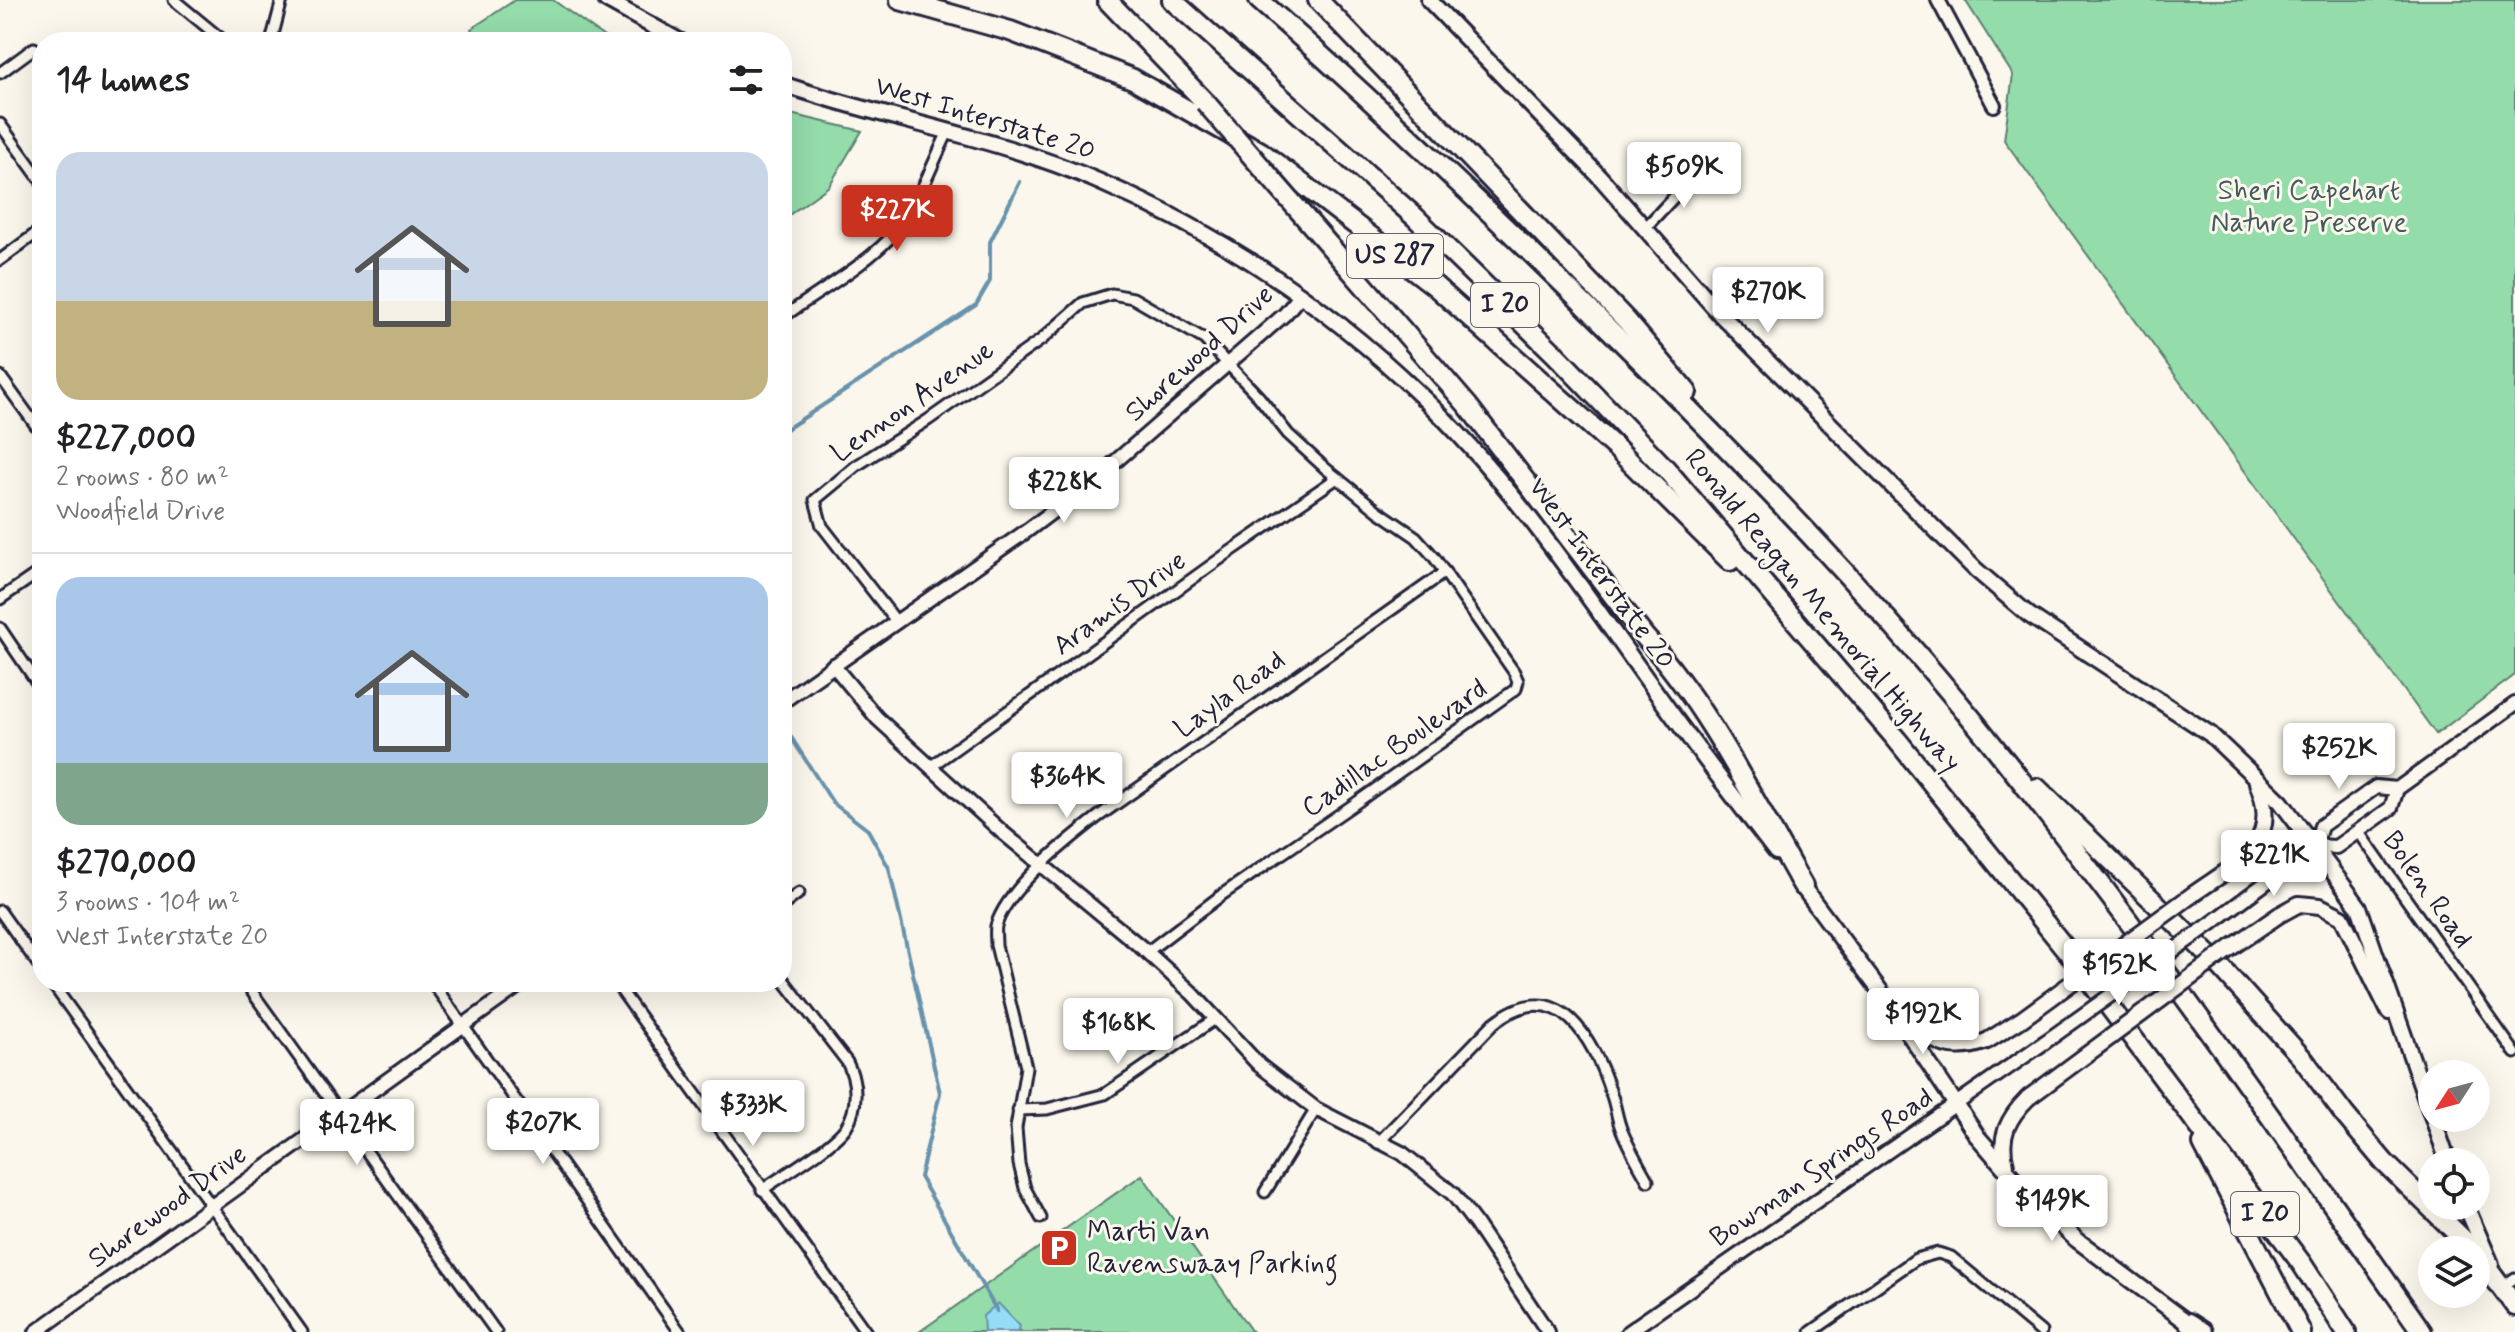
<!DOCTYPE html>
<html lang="en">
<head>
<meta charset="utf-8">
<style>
  :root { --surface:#fff; --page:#f2f2f2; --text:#202124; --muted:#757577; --line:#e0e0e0; --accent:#c8321e }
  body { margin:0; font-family:Mynerve,sans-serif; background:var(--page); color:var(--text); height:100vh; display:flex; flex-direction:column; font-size:30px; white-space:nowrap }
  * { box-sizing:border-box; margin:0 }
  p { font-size:26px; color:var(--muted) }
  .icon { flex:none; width:44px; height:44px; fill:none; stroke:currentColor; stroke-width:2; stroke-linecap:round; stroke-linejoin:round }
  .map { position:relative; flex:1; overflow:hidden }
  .panel { position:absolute; left:32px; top:32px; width:760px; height:960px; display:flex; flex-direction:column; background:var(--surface); border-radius:32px; box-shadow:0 8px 32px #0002 }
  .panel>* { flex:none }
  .needle { width:52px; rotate:234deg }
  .tools { position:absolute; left:2418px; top:1060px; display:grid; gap:16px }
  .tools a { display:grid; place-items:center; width:72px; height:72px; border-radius:50%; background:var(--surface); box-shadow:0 8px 32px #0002; font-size:40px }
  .price { position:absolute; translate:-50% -68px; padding:0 18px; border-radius:8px; background:#fff; color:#222; font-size:26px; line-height:52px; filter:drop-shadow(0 2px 4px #0008) }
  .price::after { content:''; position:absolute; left:50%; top:48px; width:24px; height:18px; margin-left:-12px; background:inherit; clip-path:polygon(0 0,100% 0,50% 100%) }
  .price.active { background:var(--accent); color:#fff }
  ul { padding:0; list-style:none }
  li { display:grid; align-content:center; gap:16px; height:424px; padding:0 24px }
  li+li { border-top:2px solid var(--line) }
  li span { display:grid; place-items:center; height:248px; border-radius:24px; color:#555 }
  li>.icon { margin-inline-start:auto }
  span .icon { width:144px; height:144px; fill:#fffc; stroke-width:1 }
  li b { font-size:34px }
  h2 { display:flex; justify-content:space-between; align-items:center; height:96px; padding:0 24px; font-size:34px }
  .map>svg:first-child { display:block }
  .green { fill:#94dcaa; stroke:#5b7f72; stroke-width:2 }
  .water { fill:#95ddf7; stroke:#6792ac; stroke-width:2 }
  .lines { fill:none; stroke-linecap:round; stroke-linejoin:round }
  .stream { stroke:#6792ac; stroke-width:4 }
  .minor-casing { stroke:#22223b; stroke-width:15 }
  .tertiary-casing { stroke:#22223b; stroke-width:18 }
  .secondary-casing { stroke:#22223b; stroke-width:20 }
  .motorway-casing { stroke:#22223b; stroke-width:24 }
  .minor { stroke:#fbf7ec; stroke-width:9 }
  .tertiary { stroke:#fbf7ec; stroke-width:12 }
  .secondary { stroke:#fbf7ec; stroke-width:14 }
  .motorway { stroke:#fbf7ec; stroke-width:18 }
  .tertiary-bridge-casing { stroke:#22223b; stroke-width:18; stroke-linecap:butt }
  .secondary-bridge-casing { stroke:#22223b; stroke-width:20; stroke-linecap:butt }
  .motorway-bridge-casing { stroke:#22223b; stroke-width:24; stroke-linecap:butt }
  .tertiary-bridge { stroke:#fbf7ec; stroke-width:12 }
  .secondary-bridge { stroke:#fbf7ec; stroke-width:14 }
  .motorway-bridge { stroke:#fbf7ec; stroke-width:18 }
  .labels { text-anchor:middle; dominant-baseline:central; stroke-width:6; stroke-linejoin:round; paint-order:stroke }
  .shield { fill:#fbf7ec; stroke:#636270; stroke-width:2 }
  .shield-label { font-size:26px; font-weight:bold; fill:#22223b }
  .street-label { font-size:28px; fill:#22223b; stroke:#fbf7ec }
  .park-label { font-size:28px; fill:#445a5c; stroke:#fbf7ec }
  .poi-label { font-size:28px; fill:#22223b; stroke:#fbf7ec; text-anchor:start }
</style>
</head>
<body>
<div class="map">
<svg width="2515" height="1332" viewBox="0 0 2515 1332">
  <rect width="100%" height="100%" fill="#fbf7ec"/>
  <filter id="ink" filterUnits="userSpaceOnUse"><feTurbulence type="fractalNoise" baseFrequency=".0125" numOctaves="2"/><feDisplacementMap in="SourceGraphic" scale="16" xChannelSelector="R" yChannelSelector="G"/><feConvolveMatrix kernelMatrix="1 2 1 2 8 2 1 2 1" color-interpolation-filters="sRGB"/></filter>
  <g filter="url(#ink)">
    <g class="green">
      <path d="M515,0H553L611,42H480L471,29Z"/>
      <path d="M1965,0H2515V675L2436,734L2004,140L2013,75Z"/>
      <path d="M782,112L862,131L829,186L782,220Z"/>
      <path d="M1142,1175L1252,1332H919Z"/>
    </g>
    <path class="water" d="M998,1303L1020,1326L1018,1332H984L983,1316Z"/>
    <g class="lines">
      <g class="stream">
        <path d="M782,432L976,305L990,281V242L1020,182"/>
        <path d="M782,723L833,803L868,830L889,868L940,1093L920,1177L997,1311"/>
      </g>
      <defs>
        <g id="minor">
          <path d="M174,0L225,42"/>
          <path d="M271,42L282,0"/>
          <path d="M0,73L34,48"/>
          <path d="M0,124L42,182"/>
          <path d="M1645,228L1689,181"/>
          <path d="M0,260L42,229"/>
          <path d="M782,318C816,293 870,263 896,231C919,203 932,164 948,132"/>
          <path d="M0,376L42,434"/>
          <path d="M0,599L42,570"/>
          <path d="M896,621L822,526L815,500L856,466L928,420L1041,340L1083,303L1112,294L1133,298L1204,339L1259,397L1288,434L1325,468L1378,511L1416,537L1434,557L1514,672L1518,681L1516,689L1353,805L1223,894L1147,952"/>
          <path d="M0,628L42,690"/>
          <path d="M930,767L1224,556L1337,478"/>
          <path d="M2358,831L2515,1053"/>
          <path d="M782,906L799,893"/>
          <path d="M0,911L42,970"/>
          <path d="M51,982L302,1332"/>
          <path d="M245,982L496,1332"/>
          <path d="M432,982L680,1332"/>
          <path d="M615,982L866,1332"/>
          <path d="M1018,1110L1047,1109L1105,1094L1215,1019"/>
          <path d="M1378,1143L1494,1023C1559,972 1594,1040 1612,1096C1616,1107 1617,1120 1622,1131C1629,1148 1639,1165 1648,1181"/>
          <path d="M762,1190C783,1175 833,1146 846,1127C859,1107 857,1081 847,1062L782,978"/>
          <path d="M1265,1192L1316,1109"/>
          <path d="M1041,1218L1025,1188L1019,1164L1016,1128L1026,1067L996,945C996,940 995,932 996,926C1007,888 1068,840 1099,816L1445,572"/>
          <path d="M2504,1286L2515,1278"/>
          <path d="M1811,1332L1916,1259L1938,1253L1951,1257L2041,1332"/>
        </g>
        <g id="tertiary">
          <path d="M1938,0L1994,105"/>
          <path d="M833,665L877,718L1002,832L1147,952L1192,993L1259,1065L1316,1109L1402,1153L1453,1194L1475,1223L1548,1332"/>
          <path d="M782,702L1028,530L1093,481L1285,314L1300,296"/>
          <path d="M2315,846L2336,847L2391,808L2397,789L2515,704"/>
          <path d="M2315,846L2321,826L2376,787L2397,789"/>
          <path d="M2212,923L2315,846"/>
          <path d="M36,1332L524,982"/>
          <path d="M1628,1332L2045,1042"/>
        </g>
        <g id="secondary">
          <path d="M606,0L681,42"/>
          <path d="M1429,0L1599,176L1720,314L1975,569L2029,615L2210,734L2281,802L2359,907L2432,1116"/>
          <path d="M782,84C887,120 998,137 1100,182C1218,233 1327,305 1419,394C1513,483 1583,591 1658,695C1696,748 1736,800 1776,852"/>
          <path d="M1796,878L1881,992L1977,1136L2028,1195L2077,1240L2195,1328"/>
          <path d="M2192,895C2235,864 2284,845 2257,783"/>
          <path d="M2232,947L2279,915L2299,904L2320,906L2342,917L2389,1012"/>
          <path d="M1904,1015C1931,1042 1949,1055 1987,1041"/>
          <path d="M2433,1118L2448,1162"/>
          <path d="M2006,1165C1998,1137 2008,1118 2028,1098"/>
          <path d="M2466,1206L2491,1264"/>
        </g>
        <g id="motorway">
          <path d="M900,0L1010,31L1133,79L1261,152L1435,286L1617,449L1730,561"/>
          <path d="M1107,0L1205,102"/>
          <path d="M1172,0L1415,217L1555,354L1666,469L1897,740L2073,958L2302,1264L2346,1332"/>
          <path d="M1259,0C1388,114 1513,233 1635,355C1761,481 1885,609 1996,749C2146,937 2284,1135 2422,1332"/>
          <path d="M1318,0L1626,320L1687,392"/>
          <path d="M1373,296L1468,406L1644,636C1710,709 1754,801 1803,886"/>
          <path d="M2037,788L2217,963L2303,1059L2344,1114L2384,1162L2474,1250"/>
          <path d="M2203,1144L2301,1332"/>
          <path d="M2476,1253L2515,1306"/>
          <path d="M2189,1323L2203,1332"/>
        </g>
      </defs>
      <use href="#minor" class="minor-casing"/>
      <use href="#tertiary" class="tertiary-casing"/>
      <use href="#secondary" class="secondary-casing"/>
      <use href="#motorway" class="motorway-casing"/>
      <use href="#minor" class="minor"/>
      <use href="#tertiary" class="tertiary"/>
      <use href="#secondary" class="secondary"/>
      <use href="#motorway" class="motorway"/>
      <defs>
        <path id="tertiary-bridge" d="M2045,1042L2212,923"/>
        <g id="secondary-bridge">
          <path d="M1987,1041L2022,1019L2192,895"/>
          <path d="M2028,1098L2232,947"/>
        </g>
        <path id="motorway-bridge" d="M1205,102L1373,296"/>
      </defs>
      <use href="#tertiary-bridge" class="tertiary-bridge-casing"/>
      <use href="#secondary-bridge" class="secondary-bridge-casing"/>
      <use href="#motorway-bridge" class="motorway-bridge-casing"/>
      <use href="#tertiary-bridge" class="tertiary-bridge"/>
      <use href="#secondary-bridge" class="secondary-bridge"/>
      <use href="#motorway-bridge" class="motorway-bridge"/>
    </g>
  </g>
  <defs>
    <symbol id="parking-square" viewBox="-11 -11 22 22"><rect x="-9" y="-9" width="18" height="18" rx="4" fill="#c8321e" stroke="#fbf7ec"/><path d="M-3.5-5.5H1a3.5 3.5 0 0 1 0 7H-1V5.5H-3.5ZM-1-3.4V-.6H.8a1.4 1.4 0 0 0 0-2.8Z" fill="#fff"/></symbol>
  </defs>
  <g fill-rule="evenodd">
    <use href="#parking-square" x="1037" y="1226" width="44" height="44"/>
  </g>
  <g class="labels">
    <g class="shield">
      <rect x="1347" y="234" width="96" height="44" rx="6"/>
      <rect x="1471" y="283" width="68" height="44" rx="6"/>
      <rect x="2231" y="1192" width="68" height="44" rx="6"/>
    </g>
    <g class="shield-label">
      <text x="1395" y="256">US 287</text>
      <text x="1505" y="305">I 20</text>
      <text x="2265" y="1214">I 20</text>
    </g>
    <g class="street-label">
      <text transform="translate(985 119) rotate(17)">West Interstate 20</text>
      <text transform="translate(1200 354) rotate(-42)">Shorewood Drive</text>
      <text transform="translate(913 402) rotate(-35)">Lennon Avenue</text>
      <text transform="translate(1601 574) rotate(54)">West Interstate 20</text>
      <text transform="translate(1120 604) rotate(-36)">Aramis Drive</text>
      <text transform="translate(1822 611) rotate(50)">Ronald Reagan Memorial Highway</text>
      <text transform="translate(1230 695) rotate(-36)">Layla Road</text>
      <text transform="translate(1395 749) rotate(-35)">Cadillac Boulevard</text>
      <text transform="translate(2427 890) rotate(55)">Bolen Road</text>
      <text transform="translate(1822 1168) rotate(-34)">Bowman Springs Road</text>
      <text transform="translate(168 1207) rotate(-36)">Shorewood Drive</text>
    </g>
    <g class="park-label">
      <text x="2309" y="191">Sheri Capehart<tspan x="2309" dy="32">Nature Preserve</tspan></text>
    </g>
    <g class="poi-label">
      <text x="1087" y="1232">Marti Van<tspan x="1087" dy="32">Ravenswaay Parking</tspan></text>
    </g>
  </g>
</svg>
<div class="tools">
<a><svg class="needle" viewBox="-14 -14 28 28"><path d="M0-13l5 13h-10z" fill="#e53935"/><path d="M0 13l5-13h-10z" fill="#757577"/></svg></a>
<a><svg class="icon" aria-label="locate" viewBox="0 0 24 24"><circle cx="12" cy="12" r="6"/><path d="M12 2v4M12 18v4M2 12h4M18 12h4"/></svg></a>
<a><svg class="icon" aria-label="layers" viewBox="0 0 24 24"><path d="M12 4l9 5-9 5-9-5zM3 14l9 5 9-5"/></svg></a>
</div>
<b class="price" style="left:1684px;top:210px">$509K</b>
<b class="price active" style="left:897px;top:253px">$227K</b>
<b class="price" style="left:1768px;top:335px">$270K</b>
<b class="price" style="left:1064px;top:525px">$228K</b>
<b class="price" style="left:2339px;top:791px">$252K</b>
<b class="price" style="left:1067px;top:820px">$364K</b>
<b class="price" style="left:2274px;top:898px">$221K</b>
<b class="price" style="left:2119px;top:1007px">$152K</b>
<b class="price" style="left:1923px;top:1056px">$192K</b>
<b class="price" style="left:1118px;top:1066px">$168K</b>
<b class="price" style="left:753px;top:1148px">$333K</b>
<b class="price" style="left:543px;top:1166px">$207K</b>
<b class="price" style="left:357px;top:1167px">$424K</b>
<b class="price" style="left:2052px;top:1243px">$149K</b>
<section class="panel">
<h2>14 homes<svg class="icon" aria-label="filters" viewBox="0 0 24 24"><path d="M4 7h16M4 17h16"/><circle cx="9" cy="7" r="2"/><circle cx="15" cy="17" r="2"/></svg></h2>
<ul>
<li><span style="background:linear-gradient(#c9d6e8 60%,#c2b280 0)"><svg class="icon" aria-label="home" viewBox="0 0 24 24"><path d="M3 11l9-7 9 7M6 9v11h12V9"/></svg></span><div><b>$227,000</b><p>2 rooms · 80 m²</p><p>Woodfield Drive</p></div></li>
<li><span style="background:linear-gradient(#a9c7e8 75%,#7fa58c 0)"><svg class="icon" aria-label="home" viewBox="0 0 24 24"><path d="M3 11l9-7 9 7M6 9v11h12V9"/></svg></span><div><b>$270,000</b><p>3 rooms · 104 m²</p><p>West Interstate 20</p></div></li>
</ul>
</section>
</div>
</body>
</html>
